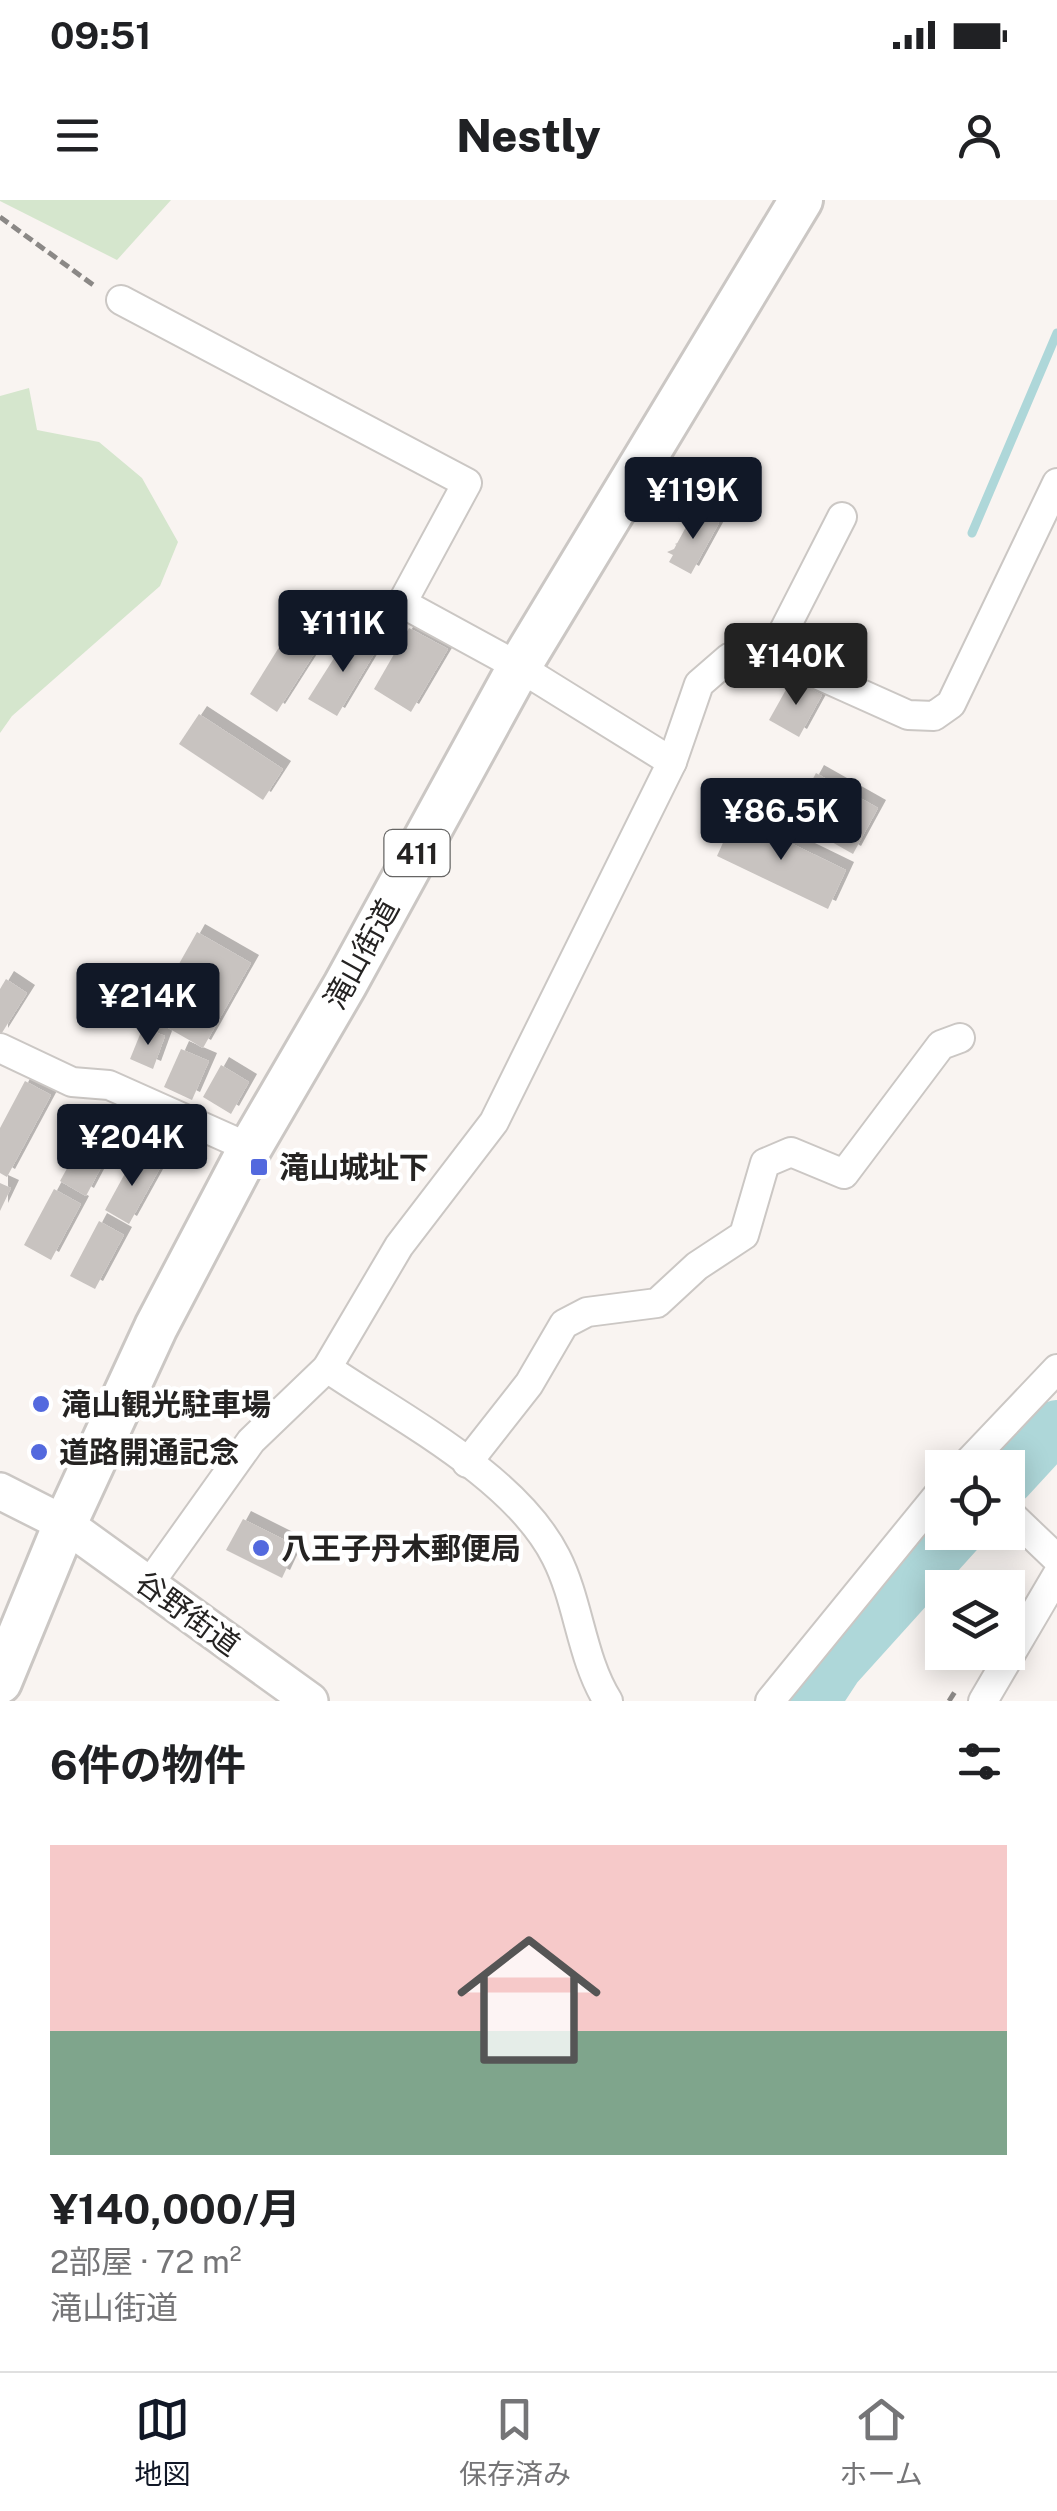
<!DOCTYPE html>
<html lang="ja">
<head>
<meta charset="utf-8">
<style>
  :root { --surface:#fff; --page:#f2f2f2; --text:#202124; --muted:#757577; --line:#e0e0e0; --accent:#111827 }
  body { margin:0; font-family:"Public Sans","Noto Sans JP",sans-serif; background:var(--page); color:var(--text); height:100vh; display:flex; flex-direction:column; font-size:38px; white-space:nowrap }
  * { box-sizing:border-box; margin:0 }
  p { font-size:32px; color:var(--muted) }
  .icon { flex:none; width:55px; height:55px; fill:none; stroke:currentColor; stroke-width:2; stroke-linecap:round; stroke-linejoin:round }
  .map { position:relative; height:1501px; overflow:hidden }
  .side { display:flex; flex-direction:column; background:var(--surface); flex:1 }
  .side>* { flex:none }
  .fabs { position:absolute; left:925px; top:1250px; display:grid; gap:20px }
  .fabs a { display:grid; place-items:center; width:100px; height:100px; border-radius:0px; background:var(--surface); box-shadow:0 5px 25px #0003; font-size:50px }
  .price { position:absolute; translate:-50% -85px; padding:0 22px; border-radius:10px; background:var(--accent); color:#fff; font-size:32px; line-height:65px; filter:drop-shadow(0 2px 5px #0008) }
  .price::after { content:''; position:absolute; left:50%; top:60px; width:30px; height:22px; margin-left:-15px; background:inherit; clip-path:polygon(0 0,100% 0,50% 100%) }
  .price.active { background:#222; color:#fff }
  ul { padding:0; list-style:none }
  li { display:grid; align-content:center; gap:20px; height:530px; padding:0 50px }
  li span { display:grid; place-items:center; height:310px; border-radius:0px; color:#555 }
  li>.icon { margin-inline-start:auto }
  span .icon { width:180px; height:180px; fill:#fffc; stroke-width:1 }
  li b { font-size:42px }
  h2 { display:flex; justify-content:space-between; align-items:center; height:120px; padding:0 50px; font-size:42px }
  .status { display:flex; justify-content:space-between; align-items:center; height:70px; padding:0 50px; background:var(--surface); direction:ltr }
  .status svg { height:28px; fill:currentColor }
  header { display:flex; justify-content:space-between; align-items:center; height:130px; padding:0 50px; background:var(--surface); font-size:45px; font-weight:800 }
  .dock { display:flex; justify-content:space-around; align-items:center; height:140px; border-top:2px solid var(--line); background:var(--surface); font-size:28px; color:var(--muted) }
  .dock a { display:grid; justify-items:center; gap:5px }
  .dock .active { color:var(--accent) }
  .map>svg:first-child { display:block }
  .green { fill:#d5e6cd }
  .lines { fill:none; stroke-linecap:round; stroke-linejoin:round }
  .stream { stroke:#aed7d9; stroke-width:9 }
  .river { stroke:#aed7d9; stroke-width:52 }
  .building { fill:#c8c3c0; filter:url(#shadow) }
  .minor-casing { stroke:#cbc7c4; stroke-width:32 }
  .major-casing { stroke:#cbc7c4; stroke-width:40 }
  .highway-casing { stroke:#cbc7c4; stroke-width:48 }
  .path { stroke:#8b8886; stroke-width:5; stroke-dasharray:10 5; stroke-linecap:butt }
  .minor { stroke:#fff; stroke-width:28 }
  .major { stroke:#fff; stroke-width:35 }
  .highway { stroke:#fff; stroke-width:42 }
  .poi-dot { fill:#5369de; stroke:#fff; stroke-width:4 }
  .labels { text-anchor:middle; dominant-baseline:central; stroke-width:9; stroke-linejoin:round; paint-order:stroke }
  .shield { fill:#fff; stroke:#666564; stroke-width:2.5 }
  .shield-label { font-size:28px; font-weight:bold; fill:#252322 }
  .street-label { font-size:30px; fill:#252322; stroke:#fff }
  .poi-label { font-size:30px; font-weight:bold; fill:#252322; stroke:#fff; text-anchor:start }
</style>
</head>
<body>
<div class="status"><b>09:51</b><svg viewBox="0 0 49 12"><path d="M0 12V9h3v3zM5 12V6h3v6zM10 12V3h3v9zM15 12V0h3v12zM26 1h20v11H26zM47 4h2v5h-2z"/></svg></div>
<header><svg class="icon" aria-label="menu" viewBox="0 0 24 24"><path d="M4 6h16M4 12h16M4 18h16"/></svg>Nestly<svg class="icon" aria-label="person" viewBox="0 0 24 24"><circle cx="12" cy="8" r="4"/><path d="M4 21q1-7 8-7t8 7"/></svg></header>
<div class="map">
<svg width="1057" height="1501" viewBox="0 0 1057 1501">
  <defs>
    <filter id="shadow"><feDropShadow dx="8" dy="-8" stdDeviation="0" flood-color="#0004"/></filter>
  </defs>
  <rect width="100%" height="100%" fill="#f9f4f1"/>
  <g class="green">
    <path d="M171,0L117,60L0,1V0Z"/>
    <path d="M29,188L37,230L99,242L142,278L178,342L160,386L12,516L0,533V196Z"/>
  </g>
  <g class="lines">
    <path class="stream" d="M972,333L1057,133"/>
    <g class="river">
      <path d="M1008,1279L1057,1226"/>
      <path d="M814,1501L837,1466L958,1332"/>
    </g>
  </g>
  <g class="building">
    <path d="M700,312L719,323L691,374L669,362L673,355L667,352L674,349L693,314L698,317Z"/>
    <path d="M299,415L328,432L277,512L250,494Z"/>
    <path d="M409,428L448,449L411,512L374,489Z"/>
    <path d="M350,433L377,449L337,516L308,499Z"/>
    <path d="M792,479L822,495L799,537L769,520Z"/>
    <path d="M199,514L283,569L263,600L179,544Z"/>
    <path d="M816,573L878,608L853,654L791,619Z"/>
    <path d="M735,616L846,670L828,709L717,656Z"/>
    <path d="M197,732L251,763L203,848L149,817Z"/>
    <path d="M6,779L27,793L0,836V789Z"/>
    <path d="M143,827L165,836L153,869L130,859Z"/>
    <path d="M181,849L209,861L192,900L164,887Z"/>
    <path d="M221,865L249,882L231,914L203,897Z"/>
    <path d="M25,881L51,895L7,977L0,973V928Z"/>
    <path d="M90,927L115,941L86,996L60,981Z"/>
    <path d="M135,955L160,968L129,1024L105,1010Z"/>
    <path d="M0,983L11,988L0,1011Z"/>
    <path d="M54,989L81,1004L51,1060L24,1045Z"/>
    <path d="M99,1021L124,1035L95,1089L70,1076Z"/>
    <path d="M243,1319L297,1346L282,1378L226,1350Z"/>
  </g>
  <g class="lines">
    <defs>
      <g id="minor">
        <path d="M121,100L467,283L402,403L519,467L672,562"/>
        <path d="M772,454L842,317"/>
        <path d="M0,848L72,882L109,885L250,948"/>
        <path d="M327,1168C399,1217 516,1277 556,1357C579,1402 581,1458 608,1501"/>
        <path d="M467,1263L529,1184L564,1124L587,1112L657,1103L697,1066L744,1035L765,963L791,952L844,974L941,845L960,838"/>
        <path d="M963,1268L1057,1169"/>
        <path d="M1008,1312L1057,1359"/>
        <path d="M149,1384L251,1241L327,1168L399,1046L494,922L672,562L699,484L729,458L772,454L908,515L934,516L951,504L1057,283"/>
        <path d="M770,1501L942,1290"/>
        <path d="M983,1501L1057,1375"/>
      </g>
      <path id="major" d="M0,1291L65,1324L310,1501"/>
      <path id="highway" d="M0,1482L65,1324L156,1127L250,948L345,785L519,467L801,0"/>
    </defs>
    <use href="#minor" class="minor-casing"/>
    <use href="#major" class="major-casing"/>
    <use href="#highway" class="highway-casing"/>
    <g class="path">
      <path d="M0,17L96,87"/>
      <path d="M949,1501L956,1490"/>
    </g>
    <use href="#minor" class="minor"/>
    <use href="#major" class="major"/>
    <use href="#highway" class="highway"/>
  </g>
  <g class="poi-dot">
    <rect x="249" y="957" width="20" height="20" rx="5"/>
    <circle cx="41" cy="1204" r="10"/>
    <circle cx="39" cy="1252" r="10"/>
    <circle cx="261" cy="1348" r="10"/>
  </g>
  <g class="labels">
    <rect class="shield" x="384.5" y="630" width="65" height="46" rx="8"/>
    <g class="shield-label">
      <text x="417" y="653">411</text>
    </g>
    <g class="street-label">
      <text transform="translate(361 754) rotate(-61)">滝山街道</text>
      <text transform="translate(188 1413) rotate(36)">谷野街道</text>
    </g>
    <g class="poi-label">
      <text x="279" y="967">滝山城址下</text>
      <text x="61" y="1204">滝山観光駐車場</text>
      <text x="59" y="1252">道路開通記念</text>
      <text x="281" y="1348">八王子丹木郵便局</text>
    </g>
  </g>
</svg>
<div class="fabs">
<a><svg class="icon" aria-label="locate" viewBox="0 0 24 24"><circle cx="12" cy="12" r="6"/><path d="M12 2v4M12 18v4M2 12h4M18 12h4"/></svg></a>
<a><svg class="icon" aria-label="layers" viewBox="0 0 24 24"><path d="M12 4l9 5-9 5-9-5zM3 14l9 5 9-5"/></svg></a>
</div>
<b class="price" style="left:693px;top:342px">¥119K</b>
<b class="price" style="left:343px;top:475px">¥111K</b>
<b class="price active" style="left:796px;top:508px">¥140K</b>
<b class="price" style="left:781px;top:663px">¥86.5K</b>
<b class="price" style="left:148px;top:848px">¥214K</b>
<b class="price" style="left:132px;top:989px">¥204K</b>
</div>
<section class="side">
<h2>6件の物件<svg class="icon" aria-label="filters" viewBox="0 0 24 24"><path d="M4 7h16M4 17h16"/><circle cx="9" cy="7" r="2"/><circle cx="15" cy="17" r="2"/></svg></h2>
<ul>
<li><span style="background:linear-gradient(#f6c9c9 60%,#7fa58c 0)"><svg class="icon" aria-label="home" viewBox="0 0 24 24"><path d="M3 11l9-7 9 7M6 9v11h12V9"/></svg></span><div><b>¥140,000/月</b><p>2部屋 · 72 m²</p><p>滝山街道</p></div></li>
</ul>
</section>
<nav class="dock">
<a class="active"><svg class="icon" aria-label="map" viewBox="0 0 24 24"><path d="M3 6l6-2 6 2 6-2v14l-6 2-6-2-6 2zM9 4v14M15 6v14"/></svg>地図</a>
<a><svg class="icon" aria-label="saved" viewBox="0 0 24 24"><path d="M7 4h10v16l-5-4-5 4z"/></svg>保存済み</a>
<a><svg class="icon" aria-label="home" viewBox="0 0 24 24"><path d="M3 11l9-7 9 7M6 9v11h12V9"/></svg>ホーム</a>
</nav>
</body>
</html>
